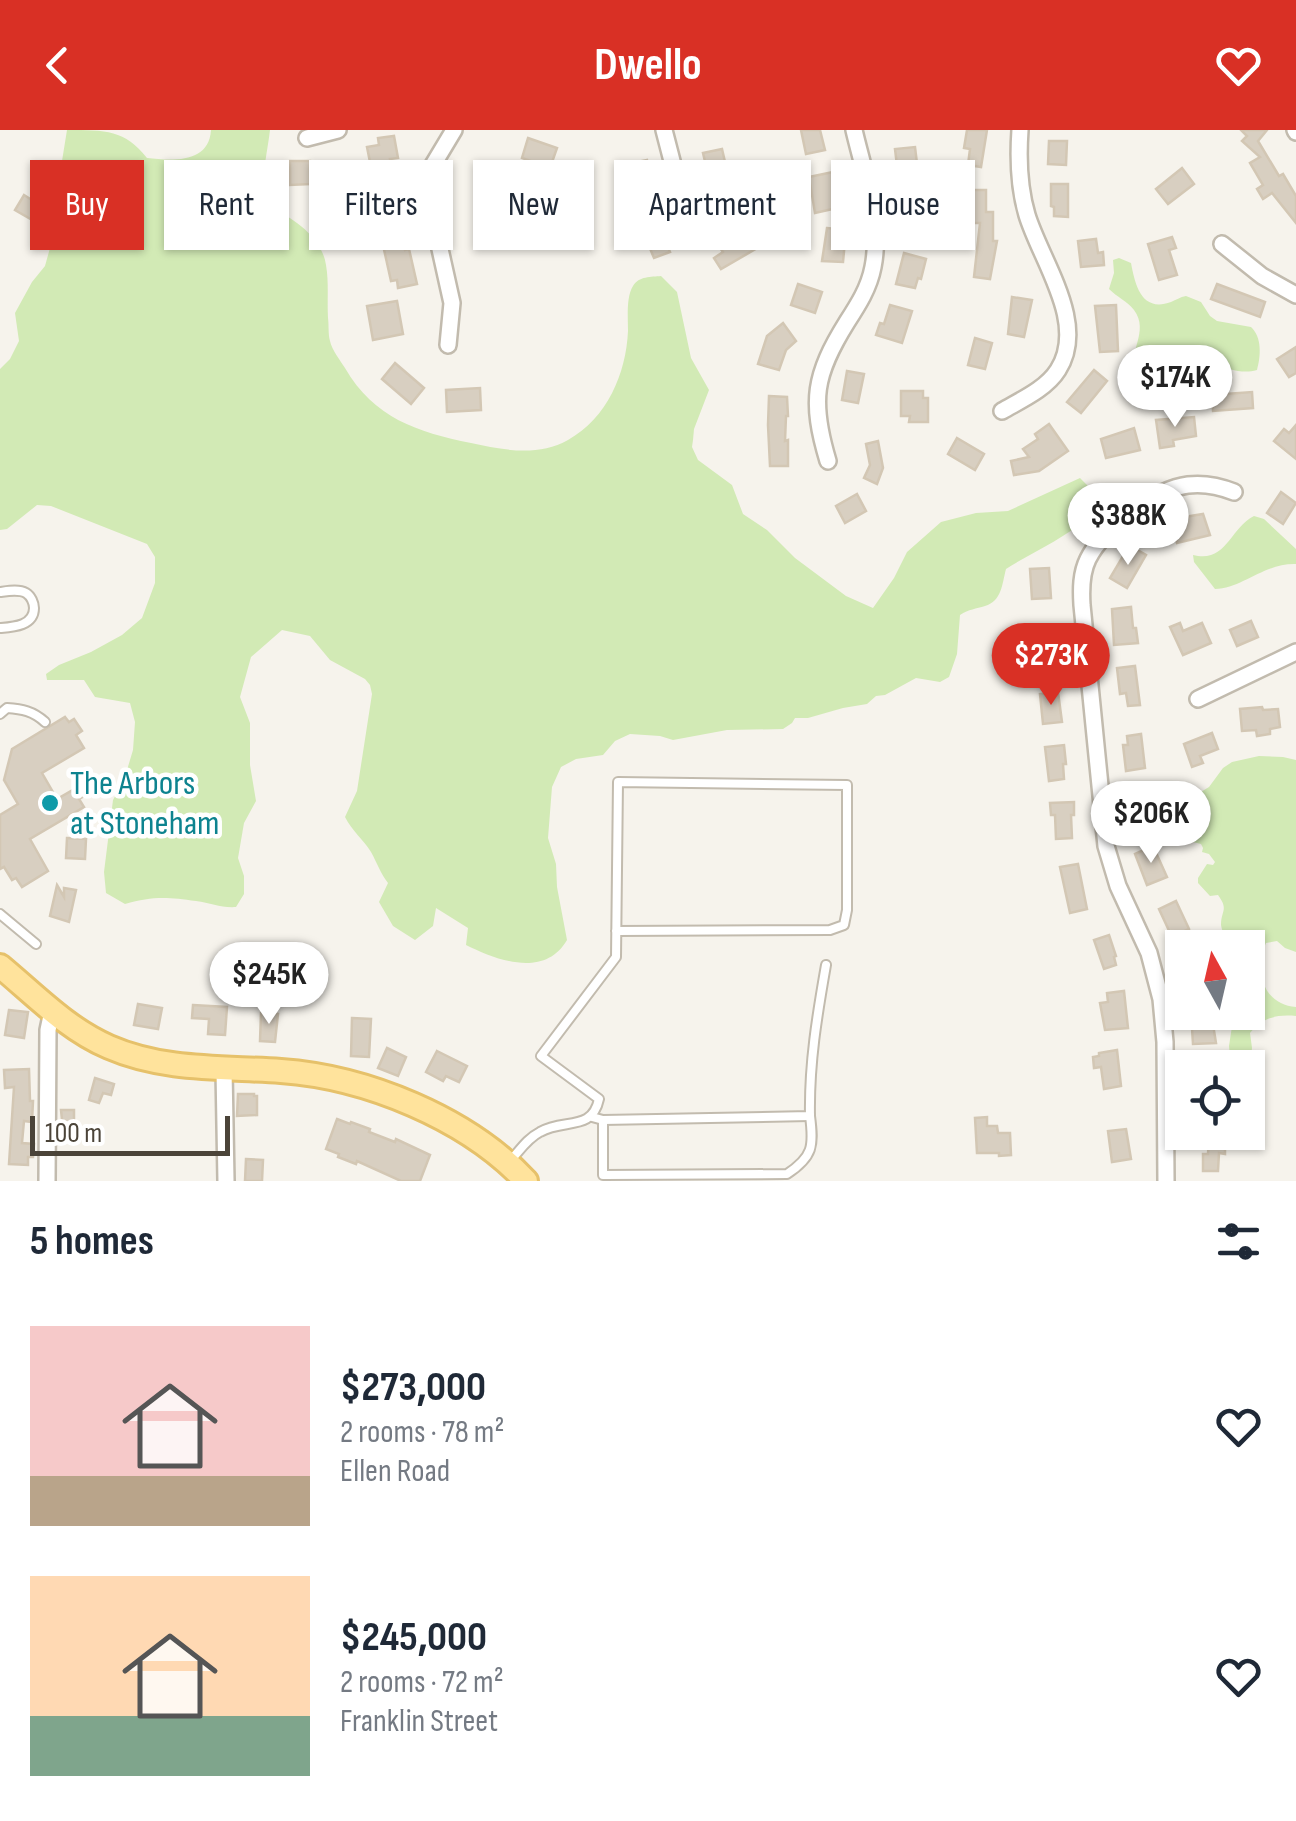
<!DOCTYPE html>
<html lang="en">
<head>
<meta charset="utf-8">
<style>
  :root { --surface:#fff; --page:#f6f6f7; --text:#1f2937; --muted:#747a83; --accent:#d93025 }
  body { margin:0; font-family:"Sofia Sans Condensed",sans-serif; background:var(--page); color:var(--text); height:100vh; display:flex; flex-direction:column; font-size:38px; white-space:nowrap }
  * { box-sizing:border-box; margin:0 }
  p { font-size:32px; color:var(--muted) }
  .icon { flex:none; width:55px; height:55px; fill:none; stroke:currentColor; stroke-width:2; stroke-linecap:round; stroke-linejoin:round }
  .map { position:relative; height:1051px; overflow:hidden }
  .sheet { display:flex; flex-direction:column; background:var(--surface); flex:1 }
  .sheet>* { flex:none }
  .guide { position:absolute; left:30px; top:30px; width:1238px; height:90px; display:flex; gap:20px }
  .needle { width:65px; rotate:352deg }
  .tools { position:absolute; left:1165px; top:800px; display:grid; gap:20px }
  .tools a { display:grid; place-items:center; width:100px; height:100px; border-radius:0px; background:var(--surface); box-shadow:0 2px 8px #0004; font-size:50px }
  .scale { position:absolute; left:30px; bottom:25px; width:200px; box-sizing:border-box; padding-left:10px; border:5px solid #4b4439; border-top:0; font-size:28px; line-height:35px; white-space:nowrap; color:#4b4439; -webkit-text-stroke:8px #fff; paint-order:stroke }
  .price { position:absolute; translate:-50% -85px; padding:0 22px; border-radius:35px; background:#fff; color:#222; font-size:32px; line-height:65px; filter:drop-shadow(0 2px 5px #0008) }
  .price::after { content:''; position:absolute; left:50%; top:60px; width:30px; height:22px; margin-left:-15px; background:inherit; clip-path:polygon(0 0,100% 0,50% 100%) }
  .price.current { background:var(--accent); color:#fff }
  ul { padding:0; list-style:none }
  li { display:flex; align-items:center; gap:30px; height:250px; padding:0 30px }
  li span { display:grid; place-items:center; flex:none; width:280px; height:200px; border-radius:0px; color:#555 }
  li>.icon { margin-inline-start:auto }
  span .icon { width:120px; height:120px; fill:#fffc; stroke-width:1 }
  li b { font-size:42px }
  h2 { display:flex; justify-content:space-between; align-items:center; height:120px; padding:0 30px; font-size:42px }
  .pill { padding:0 35px; border-radius:0px; background:var(--surface); box-shadow:0 2px 8px #0004; font-size:35px; line-height:90px }
  .pill.current { background:var(--accent); color:#fff }
  header { display:flex; justify-content:space-between; align-items:center; height:130px; padding:0 30px; background:var(--accent); color:#fff; font-size:45px; font-weight:700 }
  .map>svg:first-child { display:block }
  .green { fill:#d2eab5 }
  .building { fill:#d8cfc1; stroke:#d3c7b4; stroke-width:2.5 }
  .lines { fill:none; stroke-linecap:round; stroke-linejoin:round }
  .service-casing { stroke:#c2bbae; stroke-width:12 }
  .minor-casing { stroke:#c2bbae; stroke-width:20 }
  .primary-casing { stroke:#e6c16a; stroke-width:28 }
  .service { stroke:#fff; stroke-width:8 }
  .minor { stroke:#fff; stroke-width:15 }
  .primary { stroke:#ffe39c; stroke-width:22 }
  .culture-dot { fill:#0f9aa8; stroke:#fff; stroke-width:4 }
  .labels { text-anchor:middle; dominant-baseline:central; stroke-width:9; stroke-linejoin:round; paint-order:stroke }
  .culture-label { font-size:35px; fill:#0d838f; stroke:#fff; text-anchor:start }
</style>
</head>
<body>
<header><svg class="icon" aria-label="back" viewBox="0 0 24 24"><path d="M15 5l-7 7 7 7"/></svg>Dwello<svg class="icon" aria-label="heart" viewBox="0 0 24 24"><path d="M12 20l-8-8c-3-5 5-10 8-4 3-6 11-1 8 4z"/></svg></header>
<div class="map">
<svg width="1296" height="1051" viewBox="0 0 1296 1051">
  <rect width="100%" height="100%" fill="#f6f3ec"/>
  <g class="green">
    <path d="M67,0C106,0 125,0 147,28C174,31 209,33 211,0H270C266,33 260,43 270,77C293,88 322,107 326,135C329,152 327,171 328,188C329,195 328,204 330,211C332,220 340,230 345,238C374,288 417,302 471,313C503,320 538,327 568,310C607,288 626,244 628,201C628,188 626,167 633,156C639,146 651,147 661,146L677,162L691,228L709,260L694,299L693,310L692,317L698,330L732,355L743,384L767,400L795,428L846,466L873,478L894,448L907,422L941,392L976,383L1008,381L1080,348L1092,360L1089,387C1064,409 1034,421 1006,439C1002,454 1002,471 985,476C976,479 969,479 960,485L957,524L949,547L940,552L916,548L885,565L876,566L867,574L843,578L808,588H795L792,593L783,599L727,600L673,610L660,606L630,604L615,611L603,625L576,629L561,637L552,657L548,708L556,734L557,757L567,810C545,848 498,831 466,815L468,798L436,778L433,796L415,810L393,796L379,772L388,753C381,744 377,733 371,722C363,709 352,701 345,687L357,661L372,564L370,555L365,549L330,530L310,506L282,500L251,527L240,567L250,593V635L256,671L244,693L238,728L244,746V764L236,777C221,778 211,773 196,771C168,767 152,766 125,774L106,763L104,742L113,670L124,650L133,620L135,592L130,573L95,567L84,550H47L46,544L59,535L91,522L122,505L142,488L155,453V427L147,414L51,376L37,375L7,399L0,400V239L10,229L19,211L15,183L32,152L45,136L50,118L62,107L64,77L76,65L62,31Z"/>
    <path d="M1119,128L1131,133C1135,154 1141,183 1171,172C1176,170 1180,167 1186,166L1201,172L1210,186L1217,191L1251,197C1262,207 1261,226 1257,240C1230,248 1216,222 1191,251L1184,253L1165,238L1136,243C1127,221 1150,202 1134,180C1127,171 1117,167 1109,159L1114,143L1113,130Z"/>
    <path d="M1254,386L1264,389L1296,419V434C1264,433 1243,458 1215,459L1194,432L1193,425C1227,433 1229,399 1254,386Z"/>
    <path d="M1259,626L1283,627L1296,630V822L1285,818L1277,811L1266,813C1253,839 1263,875 1296,877V886C1276,884 1263,888 1250,903L1252,918L1248,954V938L1231,937L1229,916L1234,883L1248,882V818L1230,817C1227,811 1222,802 1221,795C1221,780 1229,780 1218,765L1210,766L1198,753V748L1207,734L1213,735L1215,732L1209,724L1202,722L1203,718L1201,714L1193,712L1183,705L1181,687L1173,684L1170,667L1177,660L1196,665L1209,657L1223,638L1232,632Z"/>
  </g>
  <g class="building">
    <path d="M801,0H820L825,20L806,24Z"/>
    <path d="M967,0H987L981,37L968,35L970,19L964,18Z"/>
    <path d="M1241,0H1267L1258,11L1279,46L1283,44L1296,66V93L1272,63L1263,69L1257,59L1263,55L1250,33L1260,27L1242,11L1247,6Z"/>
    <path d="M394,6L398,28L390,29L392,38L372,42L367,17L379,15L378,8Z"/>
    <path d="M528,8L557,18L550,38L522,28Z"/>
    <path d="M1049,11H1067L1066,35L1048,34Z"/>
    <path d="M915,17L918,42L898,44L895,19Z"/>
    <path d="M722,19L729,49L714,52L711,39L707,40L703,23Z"/>
    <path d="M647,30L653,55L634,59L628,34Z"/>
    <path d="M290,31H310V54L290,55Z"/>
    <path d="M1182,38L1194,54L1168,74L1156,59Z"/>
    <path d="M833,42L838,65L835,66L837,78L815,83L809,47Z"/>
    <path d="M1051,54H1068V87L1054,86V77L1051,76Z"/>
    <path d="M968,60H986V82H993V111H997L990,149L974,147L980,93H960V76H968Z"/>
    <path d="M393,61L405,120L409,119L417,154L398,158L397,150L391,151L381,106L373,108L371,93L376,92L371,66Z"/>
    <path d="M24,65L49,81L41,95L15,80Z"/>
    <path d="M909,74L927,75L925,106L907,105Z"/>
    <path d="M746,79L766,113L721,139L714,128L723,122L718,115L739,102L731,89Z"/>
    <path d="M650,90L654,98L659,96L670,122L654,128L644,104L640,106L636,96Z"/>
    <path d="M827,98L846,100L843,132L822,131Z"/>
    <path d="M1172,107L1176,118L1169,120L1177,145L1159,150L1148,114Z"/>
    <path d="M1096,109L1098,123L1103,122L1104,135L1081,137L1078,111Z"/>
    <path d="M904,123L926,129L921,149L918,148L915,158L896,154Z"/>
    <path d="M798,154L822,162L815,183L791,175Z"/>
    <path d="M1217,154L1265,172L1260,187L1211,169Z"/>
    <path d="M1012,167L1032,170L1024,207L1008,204Z"/>
    <path d="M397,171L403,204L373,210L367,176Z"/>
    <path d="M890,175L912,181L902,213L876,205L880,193L884,194Z"/>
    <path d="M1116,175L1118,221L1100,222L1095,176Z"/>
    <path d="M783,193L796,211L786,220L779,240L758,234L767,206Z"/>
    <path d="M975,208L992,213L985,239L968,235Z"/>
    <path d="M1296,217V243L1289,247L1277,229Z"/>
    <path d="M395,233L424,258L411,274L382,249Z"/>
    <path d="M1094,240L1107,251L1081,283L1067,272Z"/>
    <path d="M847,241L864,244L858,273L842,270Z"/>
    <path d="M480,258L481,280L447,282L446,260Z"/>
    <path d="M901,261H923V268H928V292H909L910,286H901Z"/>
    <path d="M1252,262L1253,278L1213,281L1212,265Z"/>
    <path d="M769,266L787,267L788,286H786L785,311L788,310V336H770L768,295Z"/>
    <path d="M1194,287L1196,306L1173,310L1174,316L1160,318L1156,290Z"/>
    <path d="M1049,294L1068,321L1039,341L1014,345L1011,331L1029,327L1023,319L1038,309L1035,304Z"/>
    <path d="M1296,295V329L1274,311L1284,299L1289,303Z"/>
    <path d="M1134,298L1140,320L1106,328L1101,309Z"/>
    <path d="M957,308L984,324L975,340L948,324Z"/>
    <path d="M878,311L883,338L877,354L864,348L870,335L866,314Z"/>
    <path d="M1281,362L1296,373L1283,394L1267,383Z"/>
    <path d="M857,364L866,381L845,393L836,376Z"/>
    <path d="M1203,384L1210,405L1177,413L1172,389Z"/>
    <path d="M1134,418L1146,425L1127,458L1110,448L1123,426L1127,429Z"/>
    <path d="M1049,438L1051,468L1032,469L1030,439Z"/>
    <path d="M1131,477L1133,498H1136L1138,513L1114,515L1112,479Z"/>
    <path d="M1251,491L1258,507L1237,516L1230,500Z"/>
    <path d="M1180,493L1183,501L1202,493L1211,513L1183,525L1170,497Z"/>
    <path d="M1052,498L1055,534L1037,535L1034,499Z"/>
    <path d="M1135,536L1140,575L1128,576L1126,563L1120,564L1117,538Z"/>
    <path d="M1058,562L1062,592L1043,594L1040,564Z"/>
    <path d="M1262,577L1263,580L1278,579L1280,597L1270,599V604L1257,606L1256,600L1242,601L1240,579Z"/>
    <path d="M65,587L69,592L74,589L82,601L76,605L84,618L42,643L57,669L78,657L84,666L79,669L84,677L30,709L48,741L22,757L16,748L12,750L4,737L0,739V685L18,674L4,650L12,619Z"/>
    <path d="M1212,603L1218,619L1200,626L1203,633L1192,637L1184,614Z"/>
    <path d="M1141,604L1145,638L1126,641L1123,615H1128L1127,606Z"/>
    <path d="M1064,615L1066,634H1063L1064,649L1049,651L1045,617Z"/>
    <path d="M1159,659L1160,672L1152,673L1153,682L1149,683L1150,696L1133,698L1126,662Z"/>
    <path d="M1074,672V685H1071L1072,708L1056,709L1055,685H1051L1050,673Z"/>
    <path d="M67,708L86,709L85,729L66,728Z"/>
    <path d="M1153,716L1167,747L1147,755L1135,724Z"/>
    <path d="M1078,734L1087,779L1070,783L1060,737Z"/>
    <path d="M57,755L64,767V758L76,760L69,792L50,786Z"/>
    <path d="M1176,771L1189,799L1172,807L1159,779Z"/>
    <path d="M1109,805L1116,826L1114,827L1116,835L1104,839L1094,810Z"/>
    <path d="M1124,861L1128,898L1105,900L1100,873L1108,872L1107,863Z"/>
    <path d="M138,874L162,878L158,899L134,895Z"/>
    <path d="M193,875L227,877L225,905L208,904L209,889L192,888Z"/>
    <path d="M9,880L28,882L24,908L5,905Z"/>
    <path d="M1191,882H1211L1216,913L1193,914Z"/>
    <path d="M261,883L278,884L275,912L260,911Z"/>
    <path d="M352,888L371,889L369,927L351,926Z"/>
    <path d="M387,918L406,927L398,946L378,938Z"/>
    <path d="M1117,920L1121,956L1104,959L1101,937L1094,938L1093,927L1099,926V923Z"/>
    <path d="M437,921L467,936L459,952L446,946L443,951L426,942Z"/>
    <path d="M29,939L30,971H33L32,992L24,991L22,1013L34,1014L33,1027H28V1035L9,1034L14,957L5,958L4,940Z"/>
    <path d="M95,948L114,954L111,965L103,963L99,973L89,970Z"/>
    <path d="M238,964H254V966H257V985L237,986Z"/>
    <path d="M61,980H74V1009H64Z"/>
    <path d="M987,987V996H997L998,1003H1010L1011,1025L999,1026V1023H977L975,988Z"/>
    <path d="M337,989L350,994L351,992L370,999L369,1002L395,1012L396,1009L430,1025L420,1051H401L357,1031L356,1034L338,1027L339,1024L326,1019Z"/>
    <path d="M1126,999L1131,1029L1112,1032L1108,1001Z"/>
    <path d="M1209,1007L1225,1008V1024L1219,1023L1218,1041H1203V1024H1208Z"/>
    <path d="M246,1029L263,1030L262,1051H245Z"/>
  </g>
  <g class="lines">
    <defs>
      <g id="service">
        <path d="M0,462C8,461 19,459 26,463C31,466 34,473 34,478C34,496 13,497 0,498"/>
        <path d="M0,584L7,578C22,579 33,581 45,592"/>
        <path d="M0,784L36,814"/>
        <path d="M592,987L603,990L810,986C809,934 817,886 826,835"/>
        <path d="M603,990V1045L787,1044C813,1027 814,1016 810,986"/>
        <path d="M511,1030C520,1020 528,1008 540,1002C564,988 592,1002 599,969L541,926L616,827L618,652L847,655V780L844,795L830,800L616,801"/>
      </g>
      <g id="minor">
        <path d="M664,0L679,58L696,86"/>
        <path d="M1295,0L1296,2"/>
        <path d="M307,8L338,0"/>
        <path d="M1222,114L1262,146L1296,165"/>
        <path d="M448,215L452,173L426,56L430,40L454,0"/>
        <path d="M1002,281C1021,270 1046,259 1058,240C1088,193 1041,131 1027,85C1019,58 1018,28 1020,0"/>
        <path d="M828,331C810,271 814,245 847,192C858,175 869,158 873,137C882,92 864,43 854,0"/>
        <path d="M1198,569L1296,522"/>
        <path d="M224,940L226,1051"/>
        <path d="M47,1051L48,900L52,881"/>
        <path d="M1166,1051L1165,912L1161,869L1149,823L1118,756L1106,716L1082,475C1081,459 1081,443 1088,429C1103,399 1155,359 1188,355C1205,353 1219,356 1234,362"/>
      </g>
      <path id="primary" d="M0,836C35,865 67,899 109,917C164,941 223,937 281,941C366,947 467,988 526,1051"/>
    </defs>
    <use href="#service" class="service-casing"/>
    <use href="#minor" class="minor-casing"/>
    <use href="#primary" class="primary-casing"/>
    <use href="#service" class="service"/>
    <use href="#minor" class="minor"/>
    <use href="#primary" class="primary"/>
  </g>
  <circle class="culture-dot" cx="50" cy="673" r="10"/>
  <g class="labels">
    <g class="culture-label">
      <text x="70" y="653">The Arbors<tspan x="70" dy="40">at Stoneham</tspan></text>
    </g>
  </g>
</svg>
<div class="tools">
<a><svg class="needle" viewBox="-14 -14 28 28"><path d="M0-13l5 13h-10z" fill="#e53935"/><path d="M0 13l5-13h-10z" fill="#747a83"/></svg></a>
<a><svg class="icon" aria-label="locate" viewBox="0 0 24 24"><circle cx="12" cy="12" r="6"/><path d="M12 2v4M12 18v4M2 12h4M18 12h4"/></svg></a>
</div>
<div class="scale">100 m</div>
<b class="price" style="left:1175px;top:300px">$174K</b>
<b class="price" style="left:1128px;top:438px">$388K</b>
<b class="price current" style="left:1051px;top:578px">$273K</b>
<b class="price" style="left:1151px;top:736px">$206K</b>
<b class="price" style="left:269px;top:897px">$245K</b>
<div class="guide">
<a class="pill current">Buy</a>
<a class="pill">Rent</a>
<a class="pill">Filters</a>
<a class="pill">New</a>
<a class="pill">Apartment</a>
<a class="pill">House</a>
</div>
</div>
<section class="sheet">
<h2>5 homes<svg class="icon" aria-label="filters" viewBox="0 0 24 24"><path d="M4 7h16M4 17h16"/><circle cx="9" cy="7" r="2"/><circle cx="15" cy="17" r="2"/></svg></h2>
<ul>
<li><span style="background:linear-gradient(#f6c9c9 75%,#b9a48a 0)"><svg class="icon" aria-label="home" viewBox="0 0 24 24"><path d="M3 11l9-7 9 7M6 9v11h12V9"/></svg></span><div><b>$273,000</b><p>2 rooms · 78 m²</p><p>Ellen Road</p></div><svg class="icon" aria-label="heart" viewBox="0 0 24 24"><path d="M12 20l-8-8c-3-5 5-10 8-4 3-6 11-1 8 4z"/></svg></li>
<li><span style="background:linear-gradient(#ffd9b3 70%,#7fa58c 0)"><svg class="icon" aria-label="home" viewBox="0 0 24 24"><path d="M3 11l9-7 9 7M6 9v11h12V9"/></svg></span><div><b>$245,000</b><p>2 rooms · 72 m²</p><p>Franklin Street</p></div><svg class="icon" aria-label="heart" viewBox="0 0 24 24"><path d="M12 20l-8-8c-3-5 5-10 8-4 3-6 11-1 8 4z"/></svg></li>
</ul>
</section>
</body>
</html>
